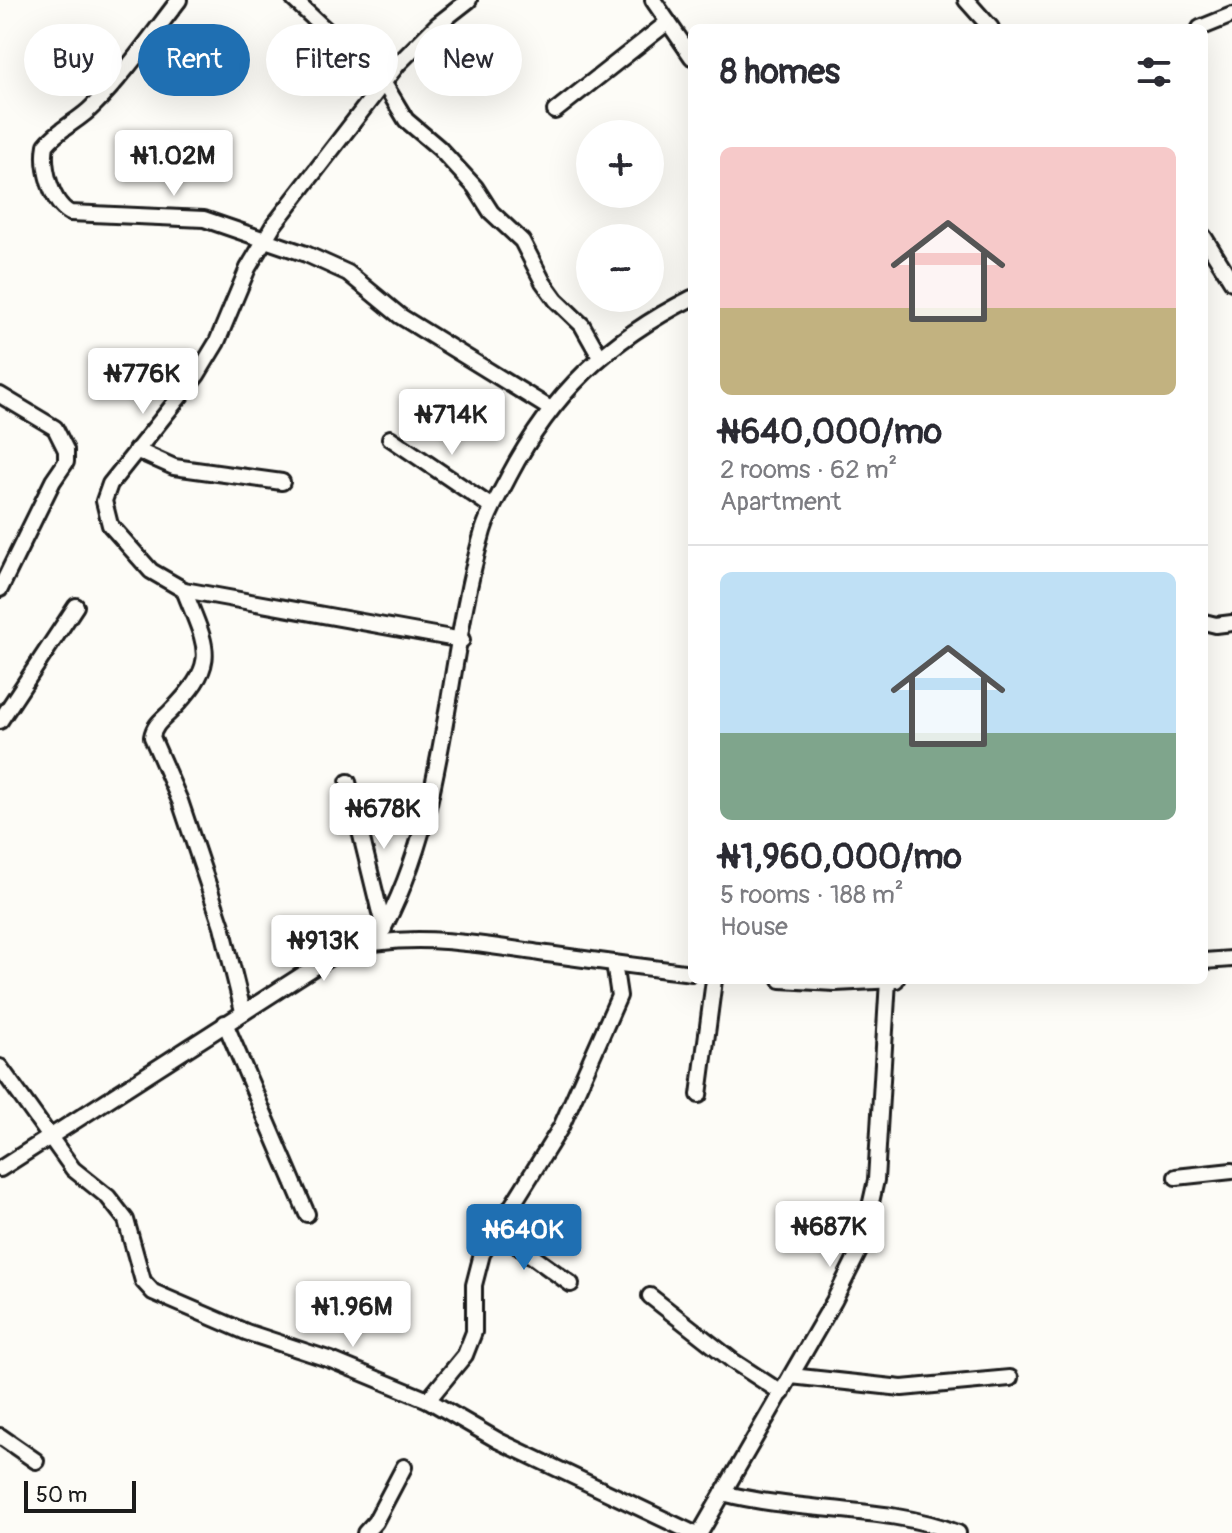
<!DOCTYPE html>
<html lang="en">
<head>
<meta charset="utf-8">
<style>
  :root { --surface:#fff; --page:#f2f2f3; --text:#2b2b33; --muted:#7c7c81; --line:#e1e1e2; --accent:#1f6fb2 }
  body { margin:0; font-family:Pangolin,sans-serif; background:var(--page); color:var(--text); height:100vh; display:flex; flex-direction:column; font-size:30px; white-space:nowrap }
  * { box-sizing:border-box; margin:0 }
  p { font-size:26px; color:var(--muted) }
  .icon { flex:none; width:44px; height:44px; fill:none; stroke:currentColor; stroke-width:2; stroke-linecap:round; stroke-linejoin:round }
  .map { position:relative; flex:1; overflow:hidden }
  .panel { position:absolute; left:688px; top:24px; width:520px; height:960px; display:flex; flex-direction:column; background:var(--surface); border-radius:12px; box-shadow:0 8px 32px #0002 }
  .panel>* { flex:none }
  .top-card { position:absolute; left:24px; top:24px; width:544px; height:72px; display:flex; gap:16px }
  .tools { position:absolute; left:576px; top:120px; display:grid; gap:16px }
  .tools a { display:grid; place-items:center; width:88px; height:88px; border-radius:50%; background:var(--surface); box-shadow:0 8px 32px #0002; font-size:40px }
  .scale { position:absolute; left:24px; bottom:20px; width:112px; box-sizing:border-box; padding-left:8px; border:4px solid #1c1c1c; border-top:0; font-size:22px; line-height:28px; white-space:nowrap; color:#1c1c1c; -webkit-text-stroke:6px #fdfcf7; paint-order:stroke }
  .price { position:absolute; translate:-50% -68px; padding:0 18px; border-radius:8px; background:#fff; color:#222; font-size:26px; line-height:52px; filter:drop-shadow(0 2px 4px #0008) }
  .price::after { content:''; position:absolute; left:50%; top:48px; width:24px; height:18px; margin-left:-12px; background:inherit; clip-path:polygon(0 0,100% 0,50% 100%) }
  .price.selected { background:var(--accent); color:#fff }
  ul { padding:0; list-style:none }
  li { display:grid; align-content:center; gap:16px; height:424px; padding:0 32px }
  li+li { border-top:2px solid var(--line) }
  li span { display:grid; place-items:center; height:248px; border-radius:12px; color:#555 }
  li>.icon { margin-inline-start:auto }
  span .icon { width:144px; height:144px; fill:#fffc; stroke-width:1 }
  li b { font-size:34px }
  h2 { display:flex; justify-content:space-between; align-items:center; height:96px; padding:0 32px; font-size:34px }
  .chip { padding:0 28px; border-radius:36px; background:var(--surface); box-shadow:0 8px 32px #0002; font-size:28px; line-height:72px }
  .chip.selected { background:var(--accent); color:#fff }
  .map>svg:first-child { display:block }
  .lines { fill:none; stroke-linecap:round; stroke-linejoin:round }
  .street-casing { stroke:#1c1c1c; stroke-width:20 }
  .street { stroke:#fdfcf7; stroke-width:14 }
</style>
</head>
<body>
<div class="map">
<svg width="1232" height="1533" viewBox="0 0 1232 1533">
  <rect width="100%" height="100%" fill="#fdfcf7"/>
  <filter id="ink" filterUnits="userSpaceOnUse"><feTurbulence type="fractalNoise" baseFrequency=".0125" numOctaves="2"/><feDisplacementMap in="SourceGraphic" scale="16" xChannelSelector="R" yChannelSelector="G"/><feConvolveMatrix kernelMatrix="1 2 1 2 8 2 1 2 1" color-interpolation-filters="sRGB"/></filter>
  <g filter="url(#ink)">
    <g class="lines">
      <defs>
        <g id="street">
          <path d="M179,0C151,36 125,74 93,106C79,121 58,129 46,145C42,166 51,203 70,213L204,219L306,254L348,273L400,316L549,408"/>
          <path d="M294,0L385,85L406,120L439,148L475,187L491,212L522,241L543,282L556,300L582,325L600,357"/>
          <path d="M653,0L692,57"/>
          <path d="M966,0L991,28"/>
          <path d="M1200,28L1232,15"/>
          <path d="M555,111L668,22"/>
          <path d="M1204,237L1232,282"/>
          <path d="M0,395L55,428L66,450V462L53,481L0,589"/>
          <path d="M390,438L492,507"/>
          <path d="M136,450L174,467L282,482"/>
          <path d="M184,590C208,651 220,661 170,712C162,720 154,725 152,737L180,801L222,926L243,1011"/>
          <path d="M1204,622L1216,625L1232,623"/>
          <path d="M462,640L184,590L151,571L110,525L104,501L110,484L197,375L217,342L248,268L273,226L398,64L437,25L469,0"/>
          <path d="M0,721L76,606"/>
          <path d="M348,782L384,929"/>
          <path d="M377,940C449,814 444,666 483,531C489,511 500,494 509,476C552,394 608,340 692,298"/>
          <path d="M1204,961L1232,959"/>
          <path d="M781,980L835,983L896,980"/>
          <path d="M225,1023L307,1214"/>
          <path d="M0,1067L73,1169L108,1197L126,1220L143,1281L153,1292L246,1332L331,1360L428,1400L499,1441L693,1533"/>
          <path d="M699,1095L714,980"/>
          <path d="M0,1169L341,950C408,931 472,943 540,953C591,960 641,967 692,973"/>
          <path d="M1176,1177L1232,1171"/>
          <path d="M497,1231L571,1284"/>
          <path d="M650,1296L733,1361L782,1393"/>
          <path d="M791,1376L902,1388L1010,1378"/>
          <path d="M428,1400L465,1355L474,1332V1285L482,1254L561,1127L619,996L614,963"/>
          <path d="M0,1436L36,1461"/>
          <path d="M723,1493C798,1513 886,1505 958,1533"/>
          <path d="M365,1533L375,1522L404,1467"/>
          <path d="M700,1533L834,1301L861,1247L876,1180L888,980"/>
        </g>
      </defs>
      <use href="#street" class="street-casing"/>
      <use href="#street" class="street"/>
    </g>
  </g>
</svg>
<div class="tools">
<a>+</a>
<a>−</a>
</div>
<div class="scale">50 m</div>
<b class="price" style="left:174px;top:198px">₦1.02M</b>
<b class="price" style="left:143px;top:416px">₦776K</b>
<b class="price" style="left:452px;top:457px">₦714K</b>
<b class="price" style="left:384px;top:851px">₦678K</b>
<b class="price" style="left:324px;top:983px">₦913K</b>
<b class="price" style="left:830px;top:1269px">₦687K</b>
<b class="price selected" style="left:524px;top:1272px">₦640K</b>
<b class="price" style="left:353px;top:1349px">₦1.96M</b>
<div class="top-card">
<a class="chip">Buy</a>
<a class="chip selected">Rent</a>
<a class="chip">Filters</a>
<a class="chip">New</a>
</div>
<section class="panel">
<h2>8 homes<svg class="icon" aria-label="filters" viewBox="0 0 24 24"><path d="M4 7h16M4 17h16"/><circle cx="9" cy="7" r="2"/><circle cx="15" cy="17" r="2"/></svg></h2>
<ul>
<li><span style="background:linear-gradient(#f6c9c9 65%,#c2b280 0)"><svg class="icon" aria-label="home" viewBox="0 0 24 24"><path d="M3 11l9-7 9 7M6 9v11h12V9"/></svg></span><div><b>₦640,000/mo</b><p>2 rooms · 62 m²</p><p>Apartment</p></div></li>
<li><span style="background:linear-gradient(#bfe0f5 65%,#7fa58c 0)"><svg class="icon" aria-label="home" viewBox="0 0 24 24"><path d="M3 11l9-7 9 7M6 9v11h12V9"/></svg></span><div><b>₦1,960,000/mo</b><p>5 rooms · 188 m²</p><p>House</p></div></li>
</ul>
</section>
</div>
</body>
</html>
